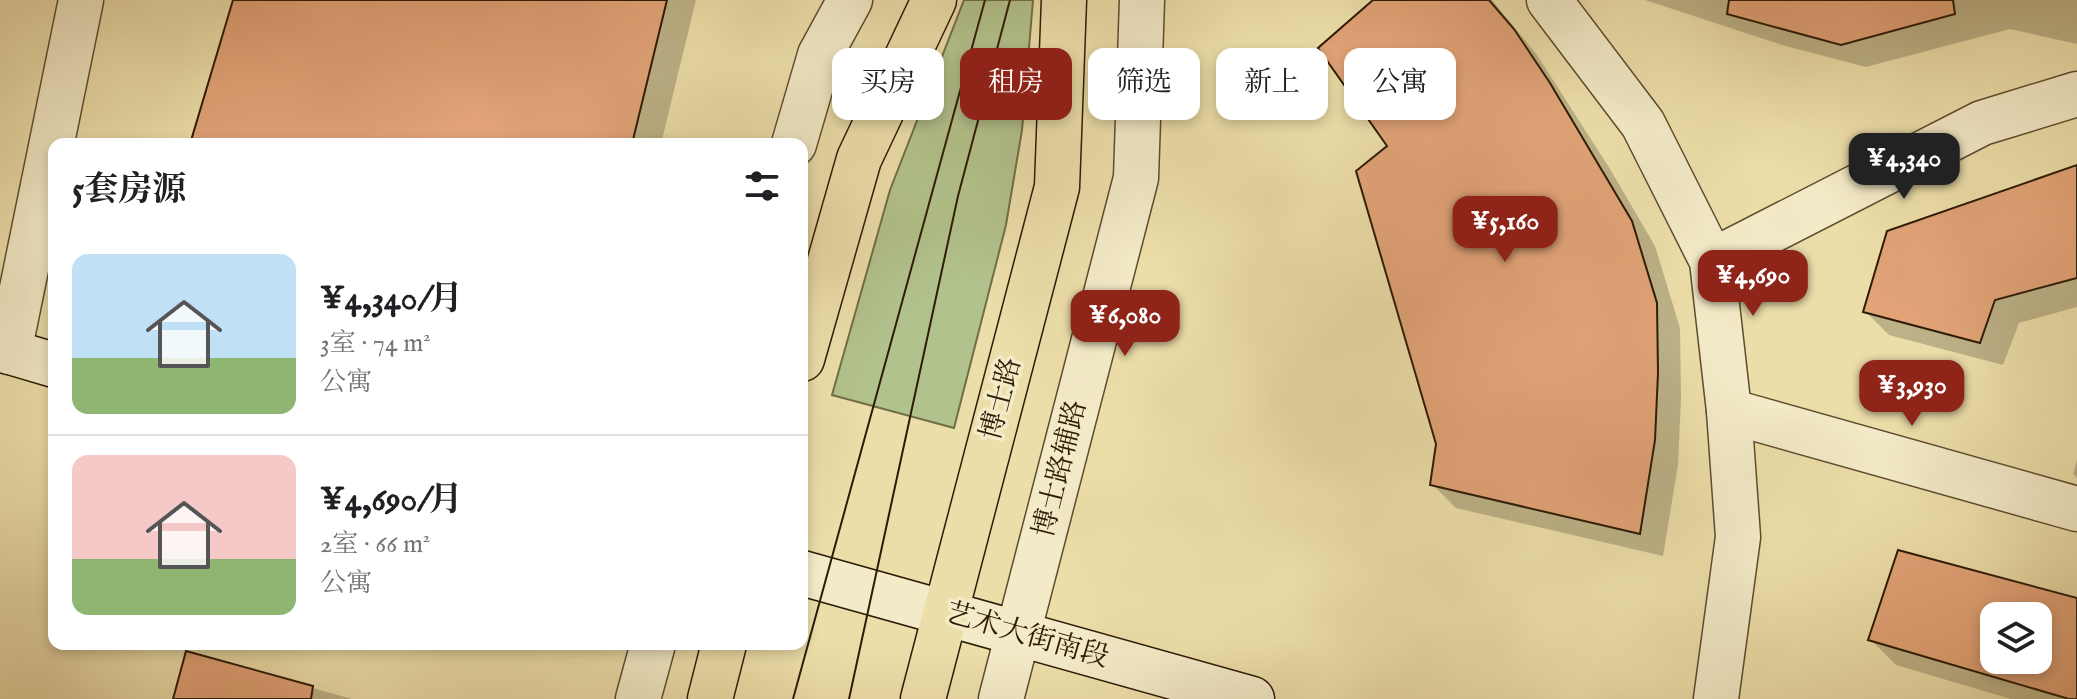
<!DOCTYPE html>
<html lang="zh">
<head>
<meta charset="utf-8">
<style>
  :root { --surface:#fff; --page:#f6f6f6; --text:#202124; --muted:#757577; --line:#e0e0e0; --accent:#8f2418 }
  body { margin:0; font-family:"IM FELL English","Noto Serif SC",serif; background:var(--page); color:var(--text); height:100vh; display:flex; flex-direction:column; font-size:30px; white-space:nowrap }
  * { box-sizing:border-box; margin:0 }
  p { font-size:26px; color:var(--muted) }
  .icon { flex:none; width:44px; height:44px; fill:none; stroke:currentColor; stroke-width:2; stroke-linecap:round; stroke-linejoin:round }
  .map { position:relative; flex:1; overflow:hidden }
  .drawer { position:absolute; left:48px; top:138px; width:760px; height:512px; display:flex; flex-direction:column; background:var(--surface); border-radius:16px; box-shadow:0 4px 12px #0003 }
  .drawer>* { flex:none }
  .guide { position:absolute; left:832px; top:48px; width:760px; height:72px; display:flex; gap:16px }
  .controls { position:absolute; left:1980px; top:602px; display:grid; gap:16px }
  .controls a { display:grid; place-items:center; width:72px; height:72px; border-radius:16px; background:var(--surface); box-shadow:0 4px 12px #0003; font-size:40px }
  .price { position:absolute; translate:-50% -68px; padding:0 18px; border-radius:16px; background:var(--accent); color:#fff; font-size:26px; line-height:52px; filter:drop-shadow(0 2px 4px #0008) }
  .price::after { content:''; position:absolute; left:50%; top:48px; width:24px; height:18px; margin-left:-12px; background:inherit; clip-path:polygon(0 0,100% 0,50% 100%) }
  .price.on { background:#222; color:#fff }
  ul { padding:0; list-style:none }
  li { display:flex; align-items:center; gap:24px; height:200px; padding:0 24px }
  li+li { border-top:2px solid var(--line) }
  li span { display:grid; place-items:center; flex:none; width:224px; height:160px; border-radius:16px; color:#555 }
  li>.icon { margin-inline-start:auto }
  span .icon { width:96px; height:96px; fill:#fffc; stroke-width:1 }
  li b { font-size:34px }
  h2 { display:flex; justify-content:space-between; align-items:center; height:96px; padding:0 24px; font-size:34px }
  .pill { padding:0 28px; border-radius:16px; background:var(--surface); box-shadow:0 4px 12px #0003; font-size:28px; line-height:72px }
  .pill.on { background:var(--accent); color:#fff }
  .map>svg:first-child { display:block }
  .green { fill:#b2c28c; stroke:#706e49; stroke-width:2 }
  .shadow { fill:#0003; fill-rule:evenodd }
  .building { fill:#e1a377; stroke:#2d1b06; stroke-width:2; fill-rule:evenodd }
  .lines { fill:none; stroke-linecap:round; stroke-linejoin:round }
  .street-casing { stroke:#5d4c2f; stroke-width:47 }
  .secondary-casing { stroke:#2d1b06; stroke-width:47 }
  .primary-casing { stroke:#2d1b06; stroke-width:47 }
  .street { stroke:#f3eac7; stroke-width:44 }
  .secondary { stroke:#f3eac7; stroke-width:44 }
  .primary { stroke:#ecdea9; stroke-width:44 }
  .tram { stroke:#2d1b06; stroke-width:2 }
  .labels { text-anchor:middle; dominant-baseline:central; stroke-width:7; stroke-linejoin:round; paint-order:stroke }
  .street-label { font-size:28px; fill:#2d1b06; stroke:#f3eac7 }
</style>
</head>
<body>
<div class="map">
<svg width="2077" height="699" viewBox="0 0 2077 699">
  <rect width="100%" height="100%" fill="#ecdea9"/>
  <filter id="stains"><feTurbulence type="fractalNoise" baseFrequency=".0025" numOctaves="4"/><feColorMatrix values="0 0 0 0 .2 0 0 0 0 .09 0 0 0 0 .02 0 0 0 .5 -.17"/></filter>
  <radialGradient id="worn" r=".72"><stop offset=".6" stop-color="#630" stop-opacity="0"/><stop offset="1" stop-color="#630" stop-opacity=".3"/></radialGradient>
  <path class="green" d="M964,0H1033L1022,130L1006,225L954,428L832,395L890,190Z"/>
  <g class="shadow">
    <path d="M235,0H696L661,144H197Z"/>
    <path d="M1376,0H1492L1537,55L1610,169L1655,246L1680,328L1681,398L1678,465L1663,556L1456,508L1432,484L1438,443L1390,147Z"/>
    <path d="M1645,0H2077V44L2010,29L1866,67L1782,45Z"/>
    <path d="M2077,167V307L2019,323L2003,365L1889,335L1865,311Z"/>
    <path d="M2077,460V478L2073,474Z"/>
    <path d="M1899,552L2077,600V699H2011L1896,665L1871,640ZM1994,616H2038V660H1994Z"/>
    <path d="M187,653L352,699H175Z"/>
  </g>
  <g class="building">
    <path d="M233,0H667L632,144H190Z"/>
    <path d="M1373,0H1489L1514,29L1550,83L1632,221L1657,303L1658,373L1655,440L1640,534L1430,485L1436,444L1356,171L1387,146L1318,48Z"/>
    <path d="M1729,0H1953L1955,14L1841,45L1727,14Z"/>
    <path d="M2077,165V278L1995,300L1980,343L1863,312L1887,231Z"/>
    <path d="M1898,550L2077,598V699H2069L1868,640ZM1994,616H2038V660H1994Z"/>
    <path d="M186,651L313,686L311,699H173Z"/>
  </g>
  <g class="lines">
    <defs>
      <g id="street">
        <path d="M1549,0L1643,124L1712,261L1729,411L1738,537L1716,699"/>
        <path d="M794,144L820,55L850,0"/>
        <path d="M1712,261L1982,123L2077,94"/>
        <path d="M9,352L81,0"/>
        <path d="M1729,411L2077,509"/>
        <path d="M638,699L653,644"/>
        <path d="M1001,699L1136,178L1142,0"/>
      </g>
      <g id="secondary">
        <path d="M0,349L54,365"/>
        <path d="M802,573L1252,699"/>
      </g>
      <g id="primary">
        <path d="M802,359L859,159L934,0"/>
        <path d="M710,699L724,644"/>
        <path d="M923,699L1057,187L1064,0"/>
      </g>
    </defs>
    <use href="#street" class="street-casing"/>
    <use href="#secondary" class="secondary-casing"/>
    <use href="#primary" class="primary-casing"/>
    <use href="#street" class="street"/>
    <use href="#secondary" class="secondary"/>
    <use href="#primary" class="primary"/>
    <g class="tram">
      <path d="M793,699L985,0"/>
      <path d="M849,699L958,196L1010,0"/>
    </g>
  </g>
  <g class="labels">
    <g class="street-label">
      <text transform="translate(1002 399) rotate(-75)">博士路</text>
      <text transform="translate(1061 469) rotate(-76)">博士路辅路</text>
      <text transform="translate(1027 636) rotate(16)">艺术大街南段</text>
    </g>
  </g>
  <rect width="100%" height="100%" filter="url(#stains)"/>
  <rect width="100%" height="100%" fill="url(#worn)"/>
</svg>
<div class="controls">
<a><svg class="icon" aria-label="layers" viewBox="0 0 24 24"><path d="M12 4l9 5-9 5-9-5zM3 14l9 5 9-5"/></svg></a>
</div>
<b class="price on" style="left:1904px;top:201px">¥4,340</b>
<b class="price" style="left:1505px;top:264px">¥5,160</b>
<b class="price" style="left:1753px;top:318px">¥4,690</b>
<b class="price" style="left:1125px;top:358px">¥6,080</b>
<b class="price" style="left:1912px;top:428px">¥3,930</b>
<div class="guide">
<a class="pill">买房</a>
<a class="pill on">租房</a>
<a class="pill">筛选</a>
<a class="pill">新上</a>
<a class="pill">公寓</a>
</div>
<section class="drawer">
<h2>5套房源<svg class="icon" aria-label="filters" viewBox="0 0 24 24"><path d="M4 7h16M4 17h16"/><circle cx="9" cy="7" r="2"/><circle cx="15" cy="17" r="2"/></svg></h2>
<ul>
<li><span style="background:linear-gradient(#bfe0f5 65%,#8fb573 0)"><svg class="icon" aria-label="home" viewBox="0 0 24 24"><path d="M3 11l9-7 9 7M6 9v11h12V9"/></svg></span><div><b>¥4,340/月</b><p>3室 · 74 m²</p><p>公寓</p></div></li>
<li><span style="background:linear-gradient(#f6c9c9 65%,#8fb573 0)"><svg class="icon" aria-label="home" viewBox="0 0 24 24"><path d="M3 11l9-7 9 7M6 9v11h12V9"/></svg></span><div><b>¥4,690/月</b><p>2室 · 66 m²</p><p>公寓</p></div></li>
</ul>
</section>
</div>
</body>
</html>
